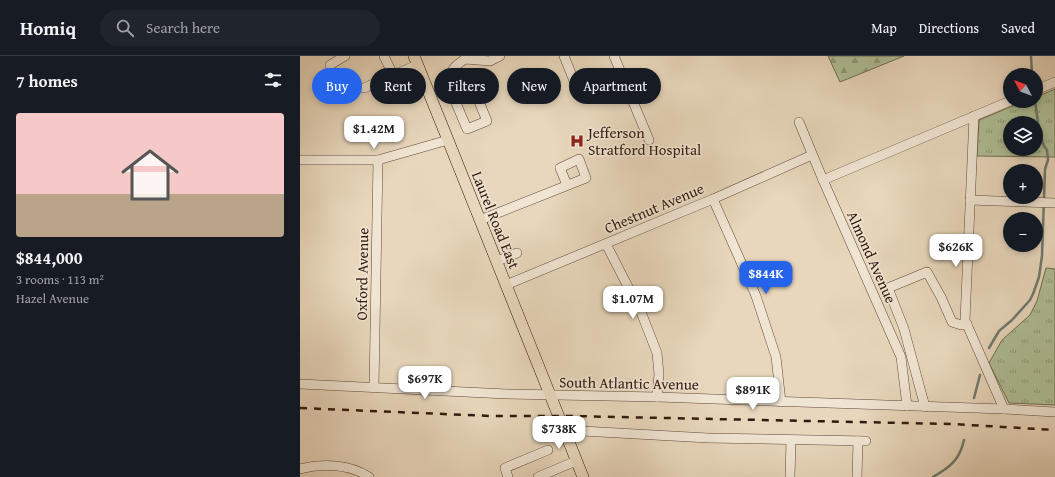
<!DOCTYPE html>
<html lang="en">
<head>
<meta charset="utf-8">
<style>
  :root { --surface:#171b24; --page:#20242c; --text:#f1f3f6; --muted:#9ea1a6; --line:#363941; --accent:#2563eb }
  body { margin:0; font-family:"Gentium Book Plus",serif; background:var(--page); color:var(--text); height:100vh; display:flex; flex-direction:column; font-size:15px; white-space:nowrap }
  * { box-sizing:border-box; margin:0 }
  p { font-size:13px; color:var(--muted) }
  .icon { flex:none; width:22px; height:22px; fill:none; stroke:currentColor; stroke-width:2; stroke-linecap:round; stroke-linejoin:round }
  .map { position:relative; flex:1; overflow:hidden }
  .drawer { display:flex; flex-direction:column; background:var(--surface); width:300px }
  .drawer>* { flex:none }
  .hud { position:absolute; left:12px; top:12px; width:380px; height:36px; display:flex; gap:8px }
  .needle { width:26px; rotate:311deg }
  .buttons { position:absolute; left:703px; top:12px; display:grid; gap:8px }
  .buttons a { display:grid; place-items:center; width:40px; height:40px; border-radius:50%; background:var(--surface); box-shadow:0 2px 6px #0003; font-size:20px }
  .price { position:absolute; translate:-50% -34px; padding:0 9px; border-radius:8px; background:#fff; color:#222; font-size:13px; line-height:26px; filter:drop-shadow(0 1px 2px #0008) }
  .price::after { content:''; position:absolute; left:50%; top:24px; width:12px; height:9px; margin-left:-6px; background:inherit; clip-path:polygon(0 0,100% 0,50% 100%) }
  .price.current { background:var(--accent); color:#fff }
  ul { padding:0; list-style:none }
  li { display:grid; align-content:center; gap:8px; height:212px; padding:0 16px }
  li span { display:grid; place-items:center; height:124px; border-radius:4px; color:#555 }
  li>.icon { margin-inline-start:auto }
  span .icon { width:72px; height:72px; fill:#fffc; stroke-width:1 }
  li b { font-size:17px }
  h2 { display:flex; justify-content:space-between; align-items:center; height:48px; padding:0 16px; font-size:17px }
  .chip { padding:0 14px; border-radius:18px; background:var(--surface); box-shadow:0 2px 6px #0003; font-size:14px; line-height:36px }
  .chip.current { background:var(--accent); color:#fff }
  header { display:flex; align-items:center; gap:24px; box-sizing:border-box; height:56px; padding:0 20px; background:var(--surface); border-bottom:1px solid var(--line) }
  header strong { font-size:19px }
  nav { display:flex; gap:22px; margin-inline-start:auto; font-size:14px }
  .search { width:280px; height:36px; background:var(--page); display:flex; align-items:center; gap:10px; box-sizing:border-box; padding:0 14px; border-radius:22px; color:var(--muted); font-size:15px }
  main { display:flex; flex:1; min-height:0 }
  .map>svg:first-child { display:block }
  .grass { fill:url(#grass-tufts); stroke:#706c52; fill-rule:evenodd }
  .forest { fill:url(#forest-firs); stroke:#706c52 }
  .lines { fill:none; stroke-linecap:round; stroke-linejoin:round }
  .stream { stroke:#6f7970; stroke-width:2.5 }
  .minor-casing { stroke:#60483a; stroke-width:10 }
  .major-casing { stroke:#32190e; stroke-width:12 }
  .minor { stroke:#f0e5d3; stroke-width:9 }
  .major { stroke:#e8d7bc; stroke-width:11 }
  .rail { stroke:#32190e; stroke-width:2.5; stroke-dasharray:7 7; stroke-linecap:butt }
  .labels { text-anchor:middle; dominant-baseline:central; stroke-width:3; stroke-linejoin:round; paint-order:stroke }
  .poi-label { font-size:15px; fill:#32190e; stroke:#f0e5d3; text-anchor:start }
  .street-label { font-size:15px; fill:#32190e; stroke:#f0e5d3 }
</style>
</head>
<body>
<header>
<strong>Homiq</strong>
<div class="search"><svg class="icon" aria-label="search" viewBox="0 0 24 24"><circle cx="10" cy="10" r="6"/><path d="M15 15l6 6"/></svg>Search here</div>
<nav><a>Map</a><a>Directions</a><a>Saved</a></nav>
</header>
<main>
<section class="drawer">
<h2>7 homes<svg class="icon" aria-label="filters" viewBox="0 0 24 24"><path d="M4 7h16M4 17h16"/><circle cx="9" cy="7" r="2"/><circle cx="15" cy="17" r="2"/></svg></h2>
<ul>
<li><span style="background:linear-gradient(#f6c9c9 65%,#b9a48a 0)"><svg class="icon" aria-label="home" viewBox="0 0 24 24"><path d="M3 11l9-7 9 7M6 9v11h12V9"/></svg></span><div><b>$844,000</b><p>3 rooms · 113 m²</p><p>Hazel Avenue</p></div></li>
</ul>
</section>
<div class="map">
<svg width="755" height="421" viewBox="0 0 755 421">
  <defs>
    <pattern id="grass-tufts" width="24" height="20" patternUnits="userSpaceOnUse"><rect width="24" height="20" fill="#afbf96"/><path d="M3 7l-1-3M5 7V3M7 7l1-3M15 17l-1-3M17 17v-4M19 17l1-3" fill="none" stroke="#8f9a79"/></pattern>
    <pattern id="forest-firs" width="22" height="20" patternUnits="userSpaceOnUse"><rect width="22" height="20" fill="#afbf96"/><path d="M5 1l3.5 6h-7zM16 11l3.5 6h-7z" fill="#8f9a79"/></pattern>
  </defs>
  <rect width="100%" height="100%" fill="#e8d7bc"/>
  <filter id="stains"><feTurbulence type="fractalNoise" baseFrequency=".005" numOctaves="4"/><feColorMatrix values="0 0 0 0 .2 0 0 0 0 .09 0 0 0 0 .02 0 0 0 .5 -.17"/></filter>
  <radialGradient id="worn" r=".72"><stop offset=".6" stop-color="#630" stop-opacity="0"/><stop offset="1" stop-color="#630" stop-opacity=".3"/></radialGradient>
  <g class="grass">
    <path d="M755,33V101L677,100L679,64L725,45H736V41ZM710,67H736V93H710Z"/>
    <path d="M746,212L755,213V349L709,347L689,307L702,284L730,259L737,245Z"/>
  </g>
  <path class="forest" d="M528,0H604L540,26Z"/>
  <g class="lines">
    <g class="stream">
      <path d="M731,0L732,19"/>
      <path d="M689,292L699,275L712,264L730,244L733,238L739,221L742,200L745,113L748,104L747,94L744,90L739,74L735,45"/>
      <path d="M674,342L680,319"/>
      <path d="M633,421C643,415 655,408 660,396C662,392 663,388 664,384"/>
    </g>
    <defs>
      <g id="minor">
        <path d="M84,0L93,19"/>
        <path d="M264,0L279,37L286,38L324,23"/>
        <path d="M314,0L349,84"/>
        <path d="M30,9L45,0"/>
        <path d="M152,15L158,18L168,19L187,65L167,73L148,28C151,14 153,11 165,3L190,5L200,0"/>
        <path d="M64,32L117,9"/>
        <path d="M736,34L755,26"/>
        <path d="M674,60L665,264L704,353"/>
        <path d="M499,66L523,124L601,301L607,350"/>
        <path d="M0,104H78L148,84"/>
        <path d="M523,124L710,45"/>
        <path d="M413,143L456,240L476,301L481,346"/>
        <path d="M670,144L755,147"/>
        <path d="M180,164L286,122L279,103L260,112L267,129"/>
        <path d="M306,188L341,256L357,297L359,318L357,341"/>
        <path d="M197,205L217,197"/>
        <path d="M206,229L413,143L512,99"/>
        <path d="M0,328L207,338L357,341L704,353L755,356"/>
        <path d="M74,331L78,104"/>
        <path d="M625,351L604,273L588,232L627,216L641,241L652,266L661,269L667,268"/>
        <path d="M264,374L408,382L566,385"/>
        <path d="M0,413C22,407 50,408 69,421"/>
        <path d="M208,421L205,412L248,394"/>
        <path d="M238,421L276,405"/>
        <path d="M490,421L491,384"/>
        <path d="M557,421L558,385"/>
      </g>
      <path id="major" d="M114,0L148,84L283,421"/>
    </defs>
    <use href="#minor" class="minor-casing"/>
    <use href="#major" class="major-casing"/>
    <use href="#minor" class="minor"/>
    <use href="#major" class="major"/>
    <path class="rail" d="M0,352L191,360H270L652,368L755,374"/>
  </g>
  <defs>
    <symbol id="hospital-bare" viewBox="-9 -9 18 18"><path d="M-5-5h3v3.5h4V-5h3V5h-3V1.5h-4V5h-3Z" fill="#8f2418" stroke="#f0e5d3" stroke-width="2.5" paint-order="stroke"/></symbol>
  </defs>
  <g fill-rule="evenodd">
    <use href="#hospital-bare" x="267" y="75" width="20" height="20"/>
  </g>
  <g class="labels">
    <g class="poi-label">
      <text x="288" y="76">Jefferson<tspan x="288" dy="17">Stratford Hospital</tspan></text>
    </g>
    <g class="street-label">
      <text transform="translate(354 152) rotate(-23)">Chestnut Avenue</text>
      <text transform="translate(196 164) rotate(68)">Laurel Road East</text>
      <text transform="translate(572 201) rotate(66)">Almond Avenue</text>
      <text transform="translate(62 218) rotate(-89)">Oxford Avenue</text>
      <text transform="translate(329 327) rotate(1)">South Atlantic Avenue</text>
    </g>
  </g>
  <rect width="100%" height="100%" filter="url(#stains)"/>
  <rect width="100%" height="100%" fill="url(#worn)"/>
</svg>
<div class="buttons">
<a><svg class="needle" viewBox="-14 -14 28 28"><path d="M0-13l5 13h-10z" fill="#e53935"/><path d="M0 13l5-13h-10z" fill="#9ea1a6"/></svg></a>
<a><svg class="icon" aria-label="layers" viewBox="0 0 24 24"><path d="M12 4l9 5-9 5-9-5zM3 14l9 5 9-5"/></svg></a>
<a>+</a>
<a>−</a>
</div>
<b class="price" style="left:74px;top:94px">$1.42M</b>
<b class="price" style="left:656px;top:212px">$626K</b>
<b class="price current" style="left:466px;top:239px">$844K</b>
<b class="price" style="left:333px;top:264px">$1.07M</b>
<b class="price" style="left:125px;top:344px">$697K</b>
<b class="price" style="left:453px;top:355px">$891K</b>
<b class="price" style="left:259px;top:394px">$738K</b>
<div class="hud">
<a class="chip current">Buy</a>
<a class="chip">Rent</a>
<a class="chip">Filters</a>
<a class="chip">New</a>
<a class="chip">Apartment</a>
</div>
</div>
</main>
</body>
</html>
